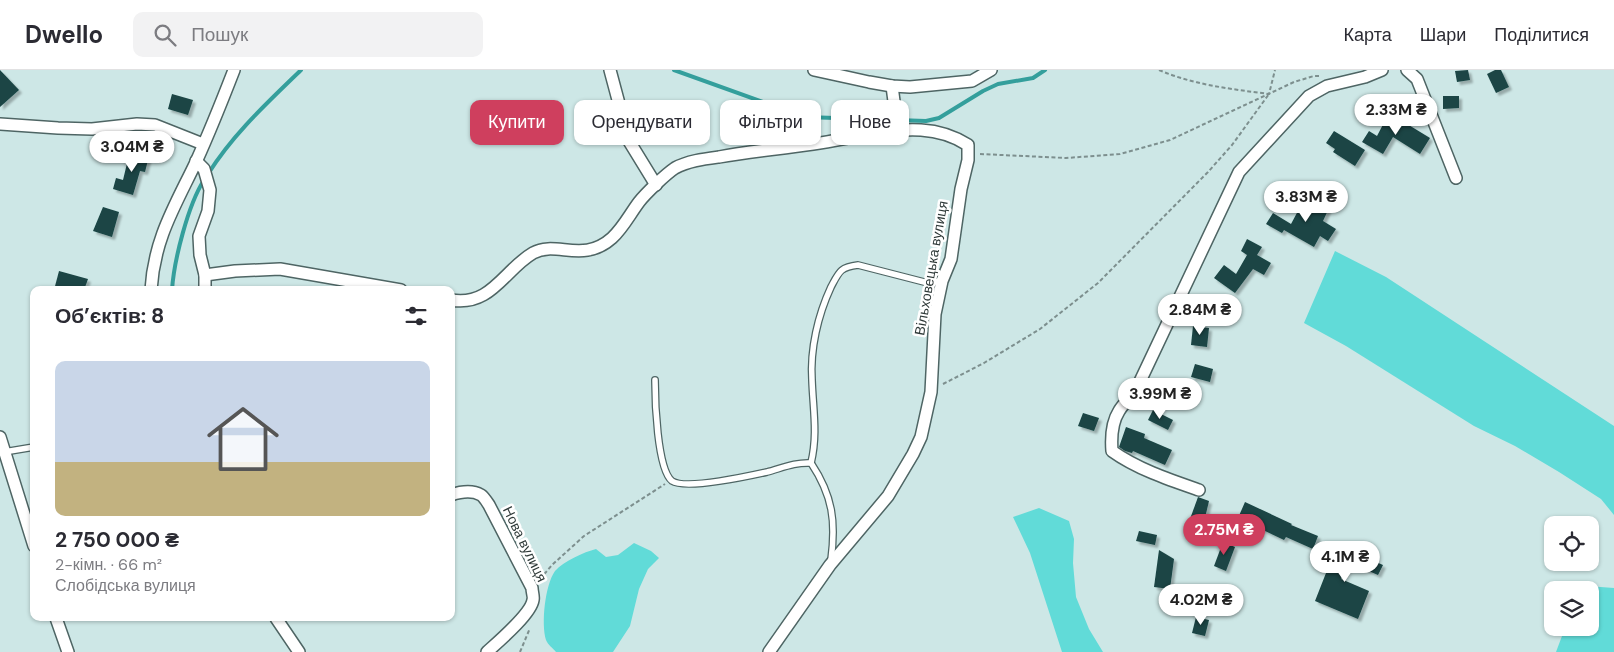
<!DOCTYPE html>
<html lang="uk">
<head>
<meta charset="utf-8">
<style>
  :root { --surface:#fff; --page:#f2f2f3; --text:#2b2b33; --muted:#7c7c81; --line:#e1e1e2; --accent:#cf3f5e }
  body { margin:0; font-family:"DM Sans",sans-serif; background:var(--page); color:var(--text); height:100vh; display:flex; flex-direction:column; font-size:19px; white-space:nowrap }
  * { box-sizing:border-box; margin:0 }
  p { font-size:16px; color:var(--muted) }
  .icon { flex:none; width:28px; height:28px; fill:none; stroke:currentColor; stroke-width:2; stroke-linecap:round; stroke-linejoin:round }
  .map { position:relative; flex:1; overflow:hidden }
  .sheet { position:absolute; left:30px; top:216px; width:425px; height:335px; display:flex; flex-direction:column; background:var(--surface); border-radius:10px; box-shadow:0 1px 4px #0004 }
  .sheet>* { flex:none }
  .banner { position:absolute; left:470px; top:30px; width:475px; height:45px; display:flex; gap:10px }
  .controls { position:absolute; left:1544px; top:446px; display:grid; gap:10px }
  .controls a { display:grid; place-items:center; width:55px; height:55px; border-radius:10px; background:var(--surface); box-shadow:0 1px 4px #0004; font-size:25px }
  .price { position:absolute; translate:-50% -42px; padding:0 11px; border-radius:18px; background:#fff; color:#222; font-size:16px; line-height:32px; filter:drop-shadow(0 1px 2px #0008) }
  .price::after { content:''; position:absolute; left:50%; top:30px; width:15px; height:11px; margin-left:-8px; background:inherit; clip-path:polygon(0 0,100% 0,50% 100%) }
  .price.active { background:var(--accent); color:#fff }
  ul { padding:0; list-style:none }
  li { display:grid; align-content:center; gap:10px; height:265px; padding:0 25px }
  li+li { border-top:1px solid var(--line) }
  li span { display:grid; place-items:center; height:155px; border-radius:10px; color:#555 }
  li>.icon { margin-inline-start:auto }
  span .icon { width:90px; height:90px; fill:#fffc; stroke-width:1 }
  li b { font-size:21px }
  h2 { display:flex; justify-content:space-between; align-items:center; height:60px; padding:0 25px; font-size:21px }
  .pill { padding:0 18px; border-radius:10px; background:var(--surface); box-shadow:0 1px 4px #0004; font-size:18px; line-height:45px }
  .pill.active { background:var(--accent); color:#fff }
  header { display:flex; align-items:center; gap:30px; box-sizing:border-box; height:70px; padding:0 25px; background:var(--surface); border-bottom:1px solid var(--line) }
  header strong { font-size:24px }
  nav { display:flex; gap:28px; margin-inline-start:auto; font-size:18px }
  .search { width:350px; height:45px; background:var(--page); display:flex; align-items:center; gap:12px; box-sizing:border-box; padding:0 18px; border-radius:10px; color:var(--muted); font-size:19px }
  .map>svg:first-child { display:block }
  .green { fill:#61dbd8 }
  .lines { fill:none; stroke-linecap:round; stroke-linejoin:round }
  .stream { stroke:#349f9c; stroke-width:4 }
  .building { fill:#1a4544; filter:url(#shadow) }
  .service-casing { stroke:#4e6564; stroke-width:8 }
  .minor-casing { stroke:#4e6564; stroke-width:14 }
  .path { stroke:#7d8f8e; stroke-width:2; stroke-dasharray:4 2.5; stroke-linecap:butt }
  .service { stroke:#fff; stroke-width:5.5 }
  .minor { stroke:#fff; stroke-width:11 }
  .labels { text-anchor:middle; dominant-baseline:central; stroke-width:5; stroke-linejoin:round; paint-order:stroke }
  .street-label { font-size:14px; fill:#2e3938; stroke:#fff }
</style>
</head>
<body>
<header>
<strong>Dwello</strong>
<div class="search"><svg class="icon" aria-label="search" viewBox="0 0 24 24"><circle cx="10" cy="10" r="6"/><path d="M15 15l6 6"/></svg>Пошук</div>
<nav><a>Карта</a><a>Шари</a><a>Поділитися</a></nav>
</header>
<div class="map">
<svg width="1614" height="582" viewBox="0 0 1614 582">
  <defs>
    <filter id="shadow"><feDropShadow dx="3" dy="3" stdDeviation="1" flood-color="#0004"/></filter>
  </defs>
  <rect width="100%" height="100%" fill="#cde7e6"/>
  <g class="green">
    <path d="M1335,181L1386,207L1614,356V445L1601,429L1559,402L1515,376L1474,356L1346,276L1304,253Z"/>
    <path d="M1039,438L1069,451L1074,469L1073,493L1076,527L1089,559L1103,582H1062L1030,483L1013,447Z"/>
    <path d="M634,473L651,481L659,488L648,499L639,519L630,556L613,582H556C553,578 548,575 546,570C541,554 545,515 555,501C564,491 584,482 596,479L606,487L618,485Z"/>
    <path d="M1587,516L1614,518V582H1556L1565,558H1590V520H1585Z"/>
  </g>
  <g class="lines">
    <g class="stream">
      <path d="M674,0L805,47L926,51L939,48L983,21L998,14L1033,8L1045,0"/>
      <path d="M208,104C233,64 267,33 301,0"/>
      <path d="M172,220C174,190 188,135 204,110"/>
    </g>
  </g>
  <g class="building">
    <path d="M0,0L19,20L0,37Z"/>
    <path d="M1468,0L1470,10L1457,12L1455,1Z"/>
    <path d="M1495,0H1501L1509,17L1496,23L1487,4Z"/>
    <path d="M172,24L193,30L188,45L168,39Z"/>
    <path d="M1443,26H1459V38L1443,39Z"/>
    <path d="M1389,43L1430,68L1420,84L1393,67L1383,84L1362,72L1369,61L1377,66Z"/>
    <path d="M1334,61L1365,80L1355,96L1333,82L1335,79L1326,73Z"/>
    <path d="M130,81L149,86L145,102L140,101L133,125L113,119L116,108L123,110Z"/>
    <path d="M1306,126L1329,138L1323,151L1336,159L1328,171L1320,166L1314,177L1284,160L1282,163L1266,154L1273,143L1291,154Z"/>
    <path d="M103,137L119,142L112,167L93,161Z"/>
    <path d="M1247,169L1262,177L1257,185L1271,193L1264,205L1253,199L1235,223L1214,208L1224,195L1236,204L1247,185L1241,181Z"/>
    <path d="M59,201L88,209L84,220H54Z"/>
    <path d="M1193,256L1209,258L1207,277L1191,275Z"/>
    <path d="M1195,294L1213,299L1210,312L1191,307Z"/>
    <path d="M1170,314L1189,321L1186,330L1166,323Z"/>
    <path d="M1153,340L1173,350L1168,360L1148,350Z"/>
    <path d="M1083,343L1099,348L1094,361L1078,356Z"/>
    <path d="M1126,357L1145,364L1144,368L1172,380L1165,395L1133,381L1132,383L1125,381L1119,377Z"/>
    <path d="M1198,427L1209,431L1204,452L1190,449Z"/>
    <path d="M1245,432L1292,454L1291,455L1318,466L1313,479L1286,467L1284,470L1238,448Z"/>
    <path d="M1139,461L1157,465L1155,475L1136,471Z"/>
    <path d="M1223,472L1235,477L1226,501L1214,496Z"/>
    <path d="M1337,475L1383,495L1378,505L1348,492L1341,509L1369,521L1358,549L1315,531Z"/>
    <path d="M1159,480L1174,489L1170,519L1154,517Z"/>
    <path d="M1213,515L1223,521L1215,534L1205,528Z"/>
    <path d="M1196,547L1209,550L1205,566L1192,563Z"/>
  </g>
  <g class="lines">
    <defs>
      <g id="service">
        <path d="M655,310C655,329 657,399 672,411C686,420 749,406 767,402C782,398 795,392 811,393C833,426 836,452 831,490"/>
        <path d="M4,382L34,377"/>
        <path d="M811,393C818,364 813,339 812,310C810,279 818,245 831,217C839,202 840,197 858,195L928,213L942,211"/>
      </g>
      <g id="minor">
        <path d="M610,0L629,71L656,115"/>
        <path d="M814,0L869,12L892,16L910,17L972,11L991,0"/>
        <path d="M1407,0L1417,9L1456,108"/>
        <path d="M892,16L895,39L901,60"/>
        <path d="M0,54L58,58L92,59L137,54L155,55L203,74"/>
        <path d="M196,91L204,99L210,120L208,141L199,166L200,185L205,205V220"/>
        <path d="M205,205L235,201L280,199L401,220"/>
        <path d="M151,220C154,169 175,136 196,92C210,61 222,31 234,0"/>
        <path d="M451,230C491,237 504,200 533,183C556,170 583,194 612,168C623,158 630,144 639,132C646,123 666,104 675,98C688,91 704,89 719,87C750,81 781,79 813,74C849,69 885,58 921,60C938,61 954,66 968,75V90L961,119L951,189L942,211L935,244L931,322L921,367L913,384L888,426L830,495L769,582"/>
        <path d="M0,367L34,476"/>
        <path d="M1199,420C1170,410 1137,399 1112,381C1111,368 1112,352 1119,341C1123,334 1130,328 1135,322L1239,102L1309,26L1327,16L1365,7L1382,0"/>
        <path d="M451,425C460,422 472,420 481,425C484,427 487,432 489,435L532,518C532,522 534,527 533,530C531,544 498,572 487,582"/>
        <path d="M56,548L68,582"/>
        <path d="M276,548L299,582"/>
      </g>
    </defs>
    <use href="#service" class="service-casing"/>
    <use href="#minor" class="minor-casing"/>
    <g class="path">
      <path d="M1159,0C1194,15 1231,19 1269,24L1275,0"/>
      <path d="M980,84L1066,88L1120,84L1170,70L1294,12L1314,6H1319"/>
      <path d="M943,314L984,293L1040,259L1098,213L1208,102L1232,75L1269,24"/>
      <path d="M540,509L552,495L584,466L665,414"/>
      <path d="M520,582L530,558"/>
    </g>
    <use href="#service" class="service"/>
    <use href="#minor" class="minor"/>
  </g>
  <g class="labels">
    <g class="street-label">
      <text transform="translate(931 198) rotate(-80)">Вільховецька вулиця</text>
      <text transform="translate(525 474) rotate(64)">Нова вулиця</text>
    </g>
  </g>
</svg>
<div class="controls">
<a><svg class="icon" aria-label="locate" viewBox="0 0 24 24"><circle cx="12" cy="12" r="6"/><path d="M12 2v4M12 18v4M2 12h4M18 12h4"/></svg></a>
<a><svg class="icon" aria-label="layers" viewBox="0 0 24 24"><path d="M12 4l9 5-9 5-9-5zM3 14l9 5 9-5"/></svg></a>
</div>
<b class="price" style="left:1396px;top:66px">2.33M ₴</b>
<b class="price" style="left:132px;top:103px">3.04M ₴</b>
<b class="price" style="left:1306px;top:153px">3.83M ₴</b>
<b class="price" style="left:1200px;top:266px">2.84M ₴</b>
<b class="price" style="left:1160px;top:350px">3.99M ₴</b>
<b class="price active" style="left:1224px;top:486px">2.75M ₴</b>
<b class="price" style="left:1345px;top:513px">4.1M ₴</b>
<b class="price" style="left:1201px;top:556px">4.02M ₴</b>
<div class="banner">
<a class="pill active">Купити</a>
<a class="pill">Орендувати</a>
<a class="pill">Фільтри</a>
<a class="pill">Нове</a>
</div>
<section class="sheet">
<h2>Об’єктів: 8<svg class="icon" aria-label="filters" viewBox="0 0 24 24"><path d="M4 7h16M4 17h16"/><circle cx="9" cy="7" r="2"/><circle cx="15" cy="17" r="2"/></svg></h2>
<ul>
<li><span style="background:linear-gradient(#c9d6e8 65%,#c2b280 0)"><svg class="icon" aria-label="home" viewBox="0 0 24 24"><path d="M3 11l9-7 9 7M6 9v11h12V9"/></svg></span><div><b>2 750 000 ₴</b><p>2-кімн. · 66 m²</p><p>Слобідська вулиця</p></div></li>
</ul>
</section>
</div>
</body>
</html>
